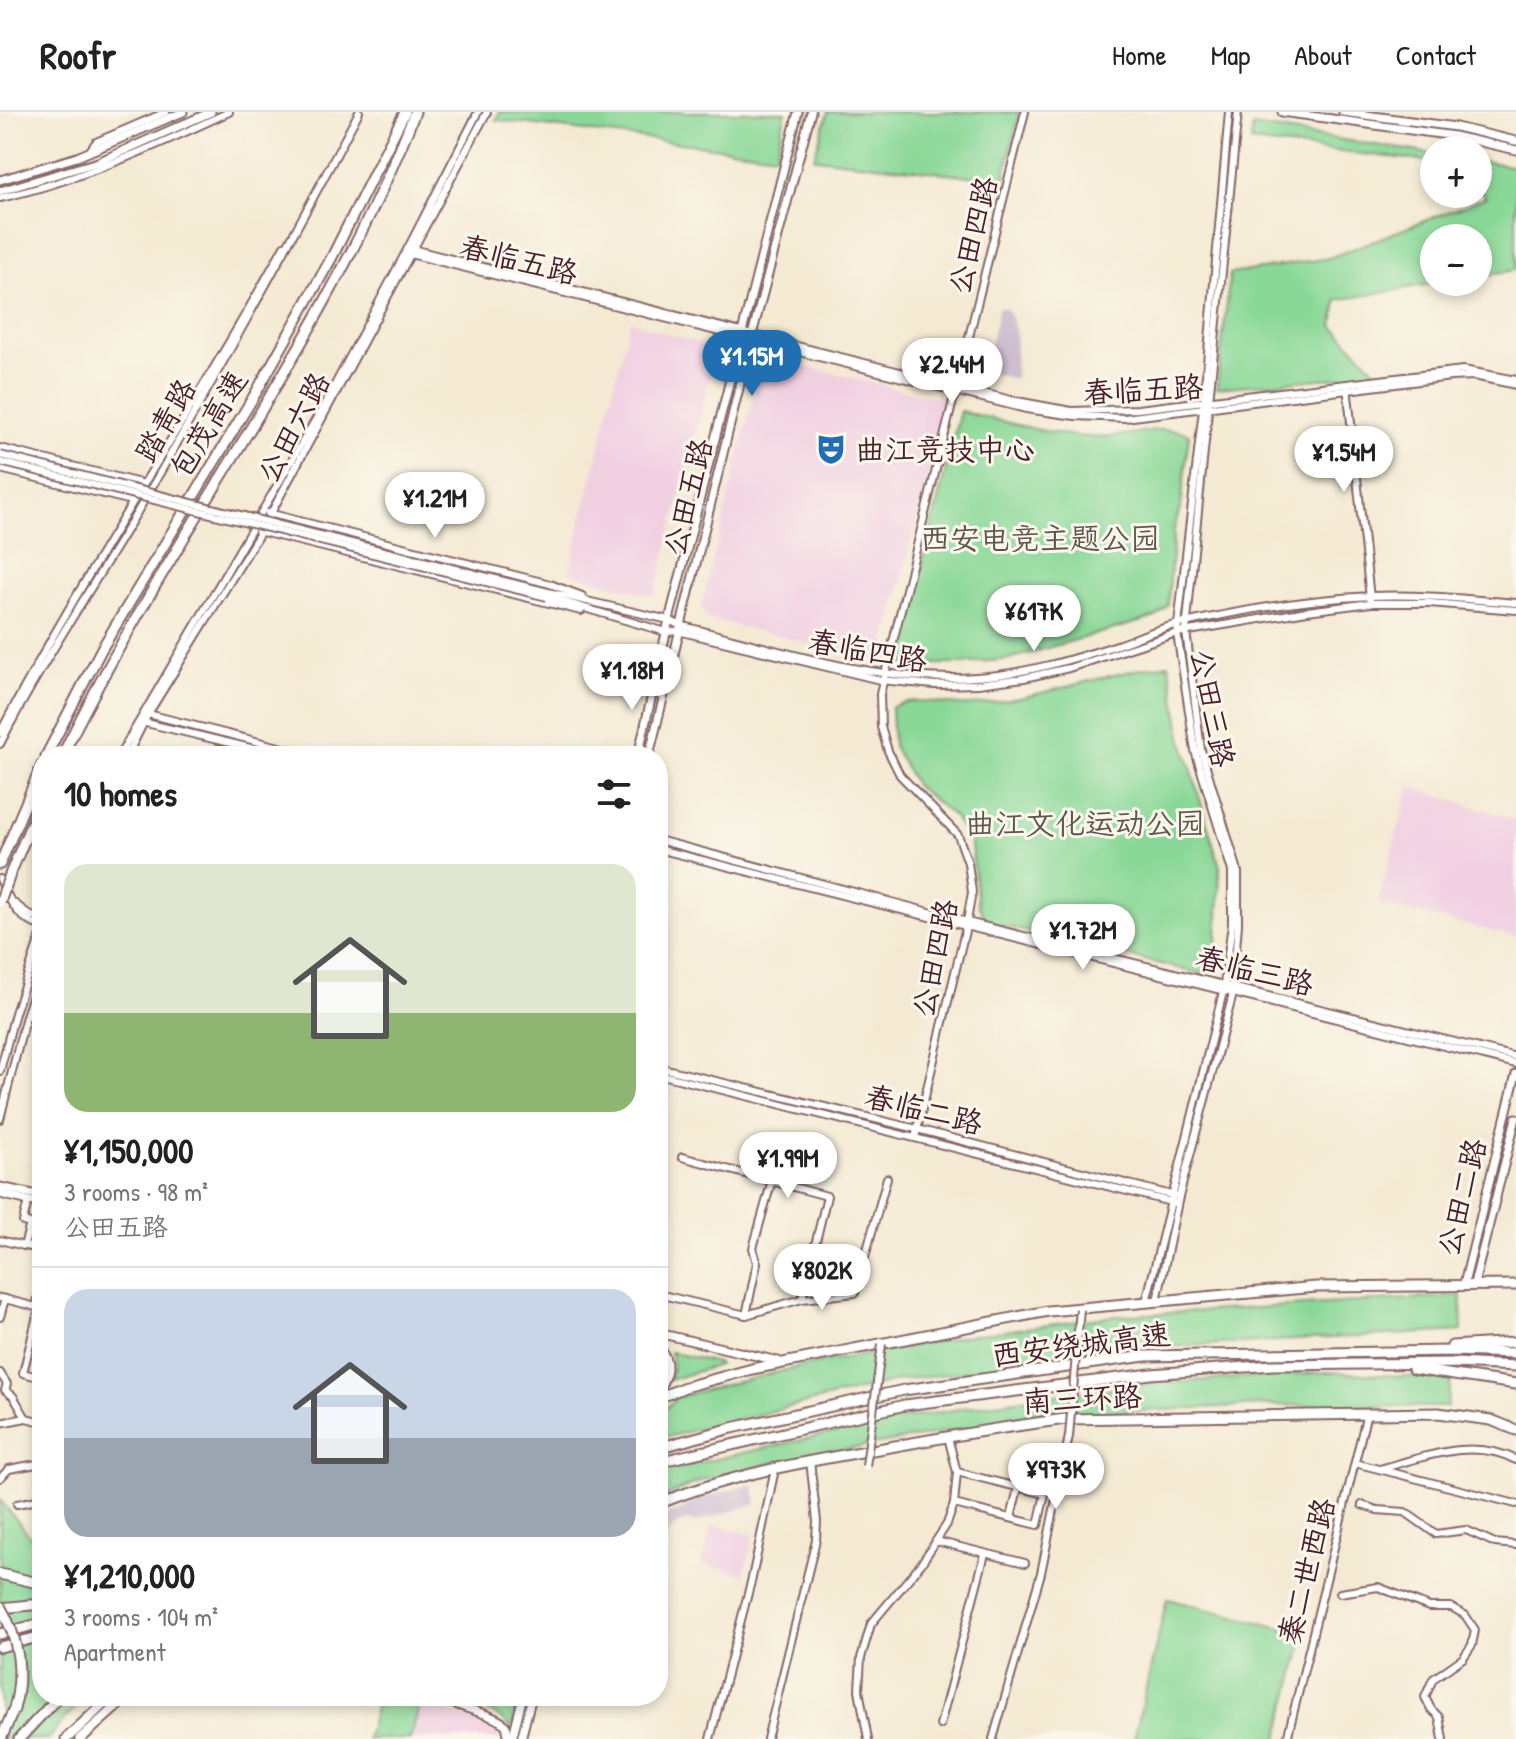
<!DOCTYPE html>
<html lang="en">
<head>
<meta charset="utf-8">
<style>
  :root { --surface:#fff; --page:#f6f6f6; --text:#222; --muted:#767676; --line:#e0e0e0; --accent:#1f6fb2 }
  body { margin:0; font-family:"Patrick Hand","LXGW WenKai TC",sans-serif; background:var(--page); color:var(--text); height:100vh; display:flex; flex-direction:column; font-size:30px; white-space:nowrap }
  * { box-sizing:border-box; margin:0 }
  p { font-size:26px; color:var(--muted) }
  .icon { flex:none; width:44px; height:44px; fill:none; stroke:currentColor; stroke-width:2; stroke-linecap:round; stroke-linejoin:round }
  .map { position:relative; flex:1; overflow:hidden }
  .side { position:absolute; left:32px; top:634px; width:636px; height:960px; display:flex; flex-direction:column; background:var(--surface); border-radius:32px; box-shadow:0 4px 12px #0003 }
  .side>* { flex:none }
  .tools { position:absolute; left:1420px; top:24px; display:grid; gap:16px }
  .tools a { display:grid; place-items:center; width:72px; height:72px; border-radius:50%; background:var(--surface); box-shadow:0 4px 12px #0003; font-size:40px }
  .price { position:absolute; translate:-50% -68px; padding:0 18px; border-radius:28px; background:#fff; color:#222; font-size:26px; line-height:52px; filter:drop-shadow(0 2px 4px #0008) }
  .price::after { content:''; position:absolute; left:50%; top:48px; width:24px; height:18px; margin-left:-12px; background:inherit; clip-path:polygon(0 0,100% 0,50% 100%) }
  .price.on { background:var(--accent); color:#fff }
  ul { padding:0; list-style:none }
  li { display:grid; align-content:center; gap:16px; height:424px; padding:0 32px }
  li+li { border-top:2px solid var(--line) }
  li span { display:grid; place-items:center; height:248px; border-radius:24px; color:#555 }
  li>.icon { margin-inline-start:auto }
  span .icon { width:144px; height:144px; fill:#fffc; stroke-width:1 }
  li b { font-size:34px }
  h2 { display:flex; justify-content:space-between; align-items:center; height:96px; padding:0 32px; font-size:34px }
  header { display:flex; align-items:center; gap:48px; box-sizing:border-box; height:112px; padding:0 40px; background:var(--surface); border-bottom:2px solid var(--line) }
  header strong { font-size:38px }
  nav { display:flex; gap:44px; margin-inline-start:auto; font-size:28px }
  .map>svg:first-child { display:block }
  .built { fill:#f1d0e2 }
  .industrial { fill:#cebed0 }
  .green { fill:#8ad897; stroke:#6a7c61; stroke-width:2 }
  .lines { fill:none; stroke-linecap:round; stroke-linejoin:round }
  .minor-casing { stroke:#866666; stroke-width:10 }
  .major-casing { stroke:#866666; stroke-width:11 }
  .highway-casing { stroke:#866666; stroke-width:13 }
  .minor { stroke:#fff; stroke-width:6 }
  .major { stroke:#fff; stroke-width:7 }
  .highway { stroke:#fff; stroke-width:9 }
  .minor-bridge-casing { stroke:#866666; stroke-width:10; stroke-linecap:butt }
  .highway-bridge-casing { stroke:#866666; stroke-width:13; stroke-linecap:butt }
  .minor-bridge { stroke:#fff; stroke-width:6 }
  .highway-bridge { stroke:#fff; stroke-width:9 }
  .labels { text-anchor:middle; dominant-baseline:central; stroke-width:6; stroke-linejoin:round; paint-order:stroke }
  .street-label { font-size:30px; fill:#4a1f2b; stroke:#fbf7ec }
  .poi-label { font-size:30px; fill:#4a1f2b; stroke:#fbf7ec; text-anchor:start }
  .park-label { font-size:30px; fill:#5d564b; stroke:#fbf7ec }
</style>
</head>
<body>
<header>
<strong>Roofr</strong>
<nav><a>Home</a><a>Map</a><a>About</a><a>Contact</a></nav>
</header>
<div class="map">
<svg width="1516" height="1627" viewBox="0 0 1516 1627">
  <rect width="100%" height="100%" fill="#fbf7ec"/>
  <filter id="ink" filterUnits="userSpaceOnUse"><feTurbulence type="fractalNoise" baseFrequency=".0125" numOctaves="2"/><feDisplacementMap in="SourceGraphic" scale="16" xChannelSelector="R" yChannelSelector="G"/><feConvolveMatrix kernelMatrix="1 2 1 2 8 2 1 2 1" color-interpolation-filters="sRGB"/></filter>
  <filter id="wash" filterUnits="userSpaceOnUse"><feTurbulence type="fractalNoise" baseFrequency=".006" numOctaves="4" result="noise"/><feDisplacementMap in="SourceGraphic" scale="32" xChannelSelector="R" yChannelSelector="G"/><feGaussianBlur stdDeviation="1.8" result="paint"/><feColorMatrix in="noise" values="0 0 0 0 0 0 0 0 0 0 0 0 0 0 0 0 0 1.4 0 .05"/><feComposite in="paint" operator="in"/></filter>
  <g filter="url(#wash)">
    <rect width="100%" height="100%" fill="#f4ead3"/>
    <g class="built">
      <path d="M630,208L658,219L717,236L655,484L569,461Z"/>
      <path d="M772,246L947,289L881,549L706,506L701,495L762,250Z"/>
      <path d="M1409,674L1516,708V825L1378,792Z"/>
      <path d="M712,1413L754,1423L744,1462L702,1452Z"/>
      <path d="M378,1584H423L439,1598L490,1612L497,1617L502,1627H367Z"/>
    </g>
    <g class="industrial">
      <path d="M999,195L1007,197L1011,204L1016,222L1015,267L984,259Z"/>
      <path d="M753,1372L757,1391L694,1411L688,1408L675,1414L669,1422L658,1427V1407L679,1399L698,1387Z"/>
    </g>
    <g class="green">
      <path d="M499,0H786L776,43L496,8Z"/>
      <path d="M828,0H1019L1004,68L814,46Z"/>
      <path d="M1253,14L1434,42V50L1251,30Z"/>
      <path d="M1478,48L1516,55V158L1478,164V126H1434V170H1443L1337,188L1333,214L1379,262L1217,276L1230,162L1329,146L1486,85L1478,75Z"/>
      <path d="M960,299C1003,309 1065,328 1109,325C1134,323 1166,311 1189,322L1181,394L1174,416L1168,493L1156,505L1009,547L961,552H898Z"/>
      <path d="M1169,552L1182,626L1220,755L1216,851L1202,862L987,810L978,793L971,732L953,704L916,674L893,634L891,596C914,581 943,595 969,593C1038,588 1102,561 1169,552Z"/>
      <path d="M1461,1184L1462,1219L1145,1236L900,1268L658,1327V1304L677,1285L802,1254L965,1224L1115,1204Z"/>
      <path d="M670,1240L718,1251L719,1253L669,1268L673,1254Z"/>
      <path d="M1330,1260L1451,1267L1447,1295L1262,1293L1041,1304L780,1349L703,1368L658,1387V1360C784,1332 911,1301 1039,1285C1136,1272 1233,1266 1330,1260Z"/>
      <path d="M0,1388L42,1439V1584H88L65,1606L49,1627H0Z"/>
      <path d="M1167,1487L1305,1522L1278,1627H1134Z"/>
      <path d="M378,1584H422L410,1627H367Z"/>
      <path d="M472,1584H519L511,1616L495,1602L473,1596Z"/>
    </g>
  </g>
  <g filter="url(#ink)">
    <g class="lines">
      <defs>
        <g id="minor">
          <path d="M89,40L96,30L166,0"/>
          <path d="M0,86C81,68 154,35 229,0"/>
          <path d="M408,136L1011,288L1071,299L1138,297L1463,258L1516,268"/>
          <path d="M406,141L1026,297L1075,304L1125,306L1451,265L1474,264L1516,273"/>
          <path d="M1347,274L1370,486"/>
          <path d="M0,336L144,372"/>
          <path d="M0,357L132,389"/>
          <path d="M268,401L550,472L582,484"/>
          <path d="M258,419L581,499"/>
          <path d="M548,480L669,508L679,513C776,537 876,572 976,565C1024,562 1071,548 1117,533C1138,526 1158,516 1180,512C1242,498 1308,487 1371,484C1419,482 1468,487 1516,491"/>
          <path d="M547,485L666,520L678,519L880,568L934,573L978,572L1024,566L1069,556L1177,521L1307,499L1371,491H1429L1516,498"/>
          <path d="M148,602L315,644"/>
          <path d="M142,610L284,644"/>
          <path d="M0,621C87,454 194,299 284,134"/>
          <path d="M0,632C42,549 95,472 142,392C217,263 289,132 359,0"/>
          <path d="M119,644L323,295L408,136L478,0"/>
          <path d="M127,644L148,602L263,416L487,0"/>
          <path d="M658,728L967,810L1516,945"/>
          <path d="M658,737L1516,952"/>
          <path d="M0,767C11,791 16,806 42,815"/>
          <path d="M11,789L31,804L42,806"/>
          <path d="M658,955L917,1017L1175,1084"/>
          <path d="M0,959L15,901L42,820"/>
          <path d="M658,962L1175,1091"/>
          <path d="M0,1007L26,904L42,856"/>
          <path d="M915,1026L966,815L972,780L968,751L958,723L900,663L888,639L881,615L880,582L1025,0"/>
          <path d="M682,1045L827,1084L802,1187"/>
          <path d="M28,1089L23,1110L30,1112"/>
          <path d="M0,1128L24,1134L30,1112L37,1113L42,1092"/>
          <path d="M24,1134L42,1137"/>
          <path d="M658,1182L746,1203L802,1187L855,1181L887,1066"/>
          <path d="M0,1186L5,1187L0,1205"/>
          <path d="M5,1187L40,1196"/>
          <path d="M1157,1189L1179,1085L1232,886L1238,812V759L1201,638L1186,519L1238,0"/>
          <path d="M1146,1190L1223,880L1232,812V759L1195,639L1177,521L1203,297L1229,0"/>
          <path d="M36,1195L42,1170"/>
          <path d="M39,1196L23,1261L42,1266"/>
          <path d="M746,1203L757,1151L753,1136L772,1068"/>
          <path d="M0,1261L7,1272L5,1278L13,1284L26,1306L42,1310"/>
          <path d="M0,1311L26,1306"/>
          <path d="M1355,1351L1516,1392"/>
          <path d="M1380,1357C1423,1345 1474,1325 1516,1348"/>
          <path d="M0,1366L9,1357L42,1351"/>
          <path d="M17,1392L42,1387"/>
          <path d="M954,1392L1038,1413L1045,1382L957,1360"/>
          <path d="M1362,1393L1377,1398L1405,1400L1436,1422L1466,1418L1495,1431L1516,1433"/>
          <path d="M1011,1406L1018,1376"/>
          <path d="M936,1429L1025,1451"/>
          <path d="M1340,1481L1378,1475L1429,1495H1451L1465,1503L1475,1518L1472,1533L1463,1546L1433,1567L1425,1585L1431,1597L1439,1605L1443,1627"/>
          <path d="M940,1613L985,1442"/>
          <path d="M710,1627L752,1466L775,1357"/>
          <path d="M767,1627L816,1428L817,1409L810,1349"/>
          <path d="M868,1627L859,1578L861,1546L871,1512L921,1452L947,1412L954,1392L957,1360L948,1325"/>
          <path d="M993,1627L1041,1461L1069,1324"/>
          <path d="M1287,1627L1367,1301"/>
        </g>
        <g id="major">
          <path d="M1282,0L1454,24L1516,38"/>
          <path d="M1343,0L1456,15L1516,29"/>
          <path d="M0,68L77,45L183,0"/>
          <path d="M0,79L98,50L211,0"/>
          <path d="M638,644L669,508L798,0"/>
          <path d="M649,644L752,223L811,0"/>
          <path d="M0,1075L42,1084"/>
          <path d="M0,1082L42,1092"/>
          <path d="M1464,1172L1516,962"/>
          <path d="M1474,1172L1516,1006"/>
          <path d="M658,1221L778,1249"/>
          <path d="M658,1234C673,1250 667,1263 658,1281"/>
          <path d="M435,1584C457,1596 488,1599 506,1613L509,1627"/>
          <path d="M452,1584L469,1588L490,1584"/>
          <path d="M512,1627L523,1584"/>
          <path d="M521,1627L532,1584"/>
        </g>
        <g id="highway">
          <path d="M46,644L101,538L257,279L332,145L405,0"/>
          <path d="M62,644C169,424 326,229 415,0"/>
          <path d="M0,752L42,653"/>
          <path d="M11,760L42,687"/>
          <path d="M1452,1234L1516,1230"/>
          <path d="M1413,1257L1516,1272"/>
          <path d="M658,1286L685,1275L752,1257L1048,1199L1316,1175L1516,1173"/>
          <path d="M658,1336L732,1316L904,1278L1145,1244L1451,1239L1516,1241"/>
          <path d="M658,1350L905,1293L1151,1262L1273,1253L1454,1251L1516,1254"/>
          <path d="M658,1392C730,1362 808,1349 884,1336C945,1325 1005,1315 1066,1307L1438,1301L1491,1308L1516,1318"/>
          <path d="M0,1462L42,1472"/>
          <path d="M0,1496L42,1492"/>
          <path d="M0,1522L42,1511"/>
          <path d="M0,1535L42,1524"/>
          <path d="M1,1627L14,1597"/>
          <path d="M19,1627L59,1584"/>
          <path d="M66,1627L112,1584"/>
          <path d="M80,1627L128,1584"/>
        </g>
      </defs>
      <use href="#minor" class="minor-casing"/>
      <use href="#major" class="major-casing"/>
      <use href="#highway" class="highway-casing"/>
      <use href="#minor" class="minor"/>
      <use href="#major" class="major"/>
      <use href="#highway" class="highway"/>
      <defs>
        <g id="minor-bridge">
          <path d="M0,343L548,480"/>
          <path d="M0,350L547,485"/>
          <path d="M1069,1324L1080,1197"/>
          <path d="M866,1354L882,1232"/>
        </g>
        <g id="highway-bridge">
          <path d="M0,790L11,760"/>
          <path d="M0,1494C19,1526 24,1562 14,1597"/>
        </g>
      </defs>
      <use href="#minor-bridge" class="minor-bridge-casing"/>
      <use href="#highway-bridge" class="highway-bridge-casing"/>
      <use href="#minor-bridge" class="minor-bridge"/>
      <use href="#highway-bridge" class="highway-bridge"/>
    </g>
  </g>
  <defs>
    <symbol id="theatre-bare" viewBox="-9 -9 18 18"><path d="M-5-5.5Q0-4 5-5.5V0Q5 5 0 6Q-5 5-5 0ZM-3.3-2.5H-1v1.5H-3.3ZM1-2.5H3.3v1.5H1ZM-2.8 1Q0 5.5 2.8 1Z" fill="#1f6fb2" stroke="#fbf7ec" stroke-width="2.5" paint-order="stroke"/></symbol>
  </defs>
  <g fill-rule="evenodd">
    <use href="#theatre-bare" x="809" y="315" width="44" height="44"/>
  </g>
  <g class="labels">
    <g class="street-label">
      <text transform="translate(972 123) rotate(-76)">公田四路</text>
      <text transform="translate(519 147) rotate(14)">春临五路</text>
      <text transform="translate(1143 277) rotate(-3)">春临五路</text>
      <text transform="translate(165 308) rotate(-60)">踏青路</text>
      <text transform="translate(208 312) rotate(-59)">包茂高速</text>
      <text transform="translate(293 315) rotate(-62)">公田六路</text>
      <text transform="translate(687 385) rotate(-76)">公田五路</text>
      <text transform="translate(868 538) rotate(10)">春临四路</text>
      <text transform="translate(1213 596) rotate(79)">公田三路</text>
      <text transform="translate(934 846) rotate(-78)">公田四路</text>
      <text transform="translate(1255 858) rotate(14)">春临三路</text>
      <text transform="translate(924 997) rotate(14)">春临二路</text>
      <text transform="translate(1461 1085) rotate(-76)">公田二路</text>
      <text transform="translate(1081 1232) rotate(-7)">西安绕城高速</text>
      <text transform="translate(1082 1286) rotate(-3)">南三环路</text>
      <text transform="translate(1306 1459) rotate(-76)">秦二世西路</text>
    </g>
    <g class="poi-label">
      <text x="855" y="337">曲江竞技中心</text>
    </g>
    <g class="park-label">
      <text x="1040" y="426">西安电竞主题公园</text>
      <text x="1085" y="711">曲江文化运动公园</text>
    </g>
  </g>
</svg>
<div class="tools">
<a>+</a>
<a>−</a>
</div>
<b class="price on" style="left:752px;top:286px">¥1.15M</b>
<b class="price" style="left:952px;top:294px">¥2.44M</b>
<b class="price" style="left:1344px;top:382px">¥1.54M</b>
<b class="price" style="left:435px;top:428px">¥1.21M</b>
<b class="price" style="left:1034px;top:541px">¥617K</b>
<b class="price" style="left:632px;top:600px">¥1.18M</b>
<b class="price" style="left:1083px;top:860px">¥1.72M</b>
<b class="price" style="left:788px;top:1088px">¥1.99M</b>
<b class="price" style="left:822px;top:1200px">¥802K</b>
<b class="price" style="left:1056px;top:1399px">¥973K</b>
<section class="side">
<h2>10 homes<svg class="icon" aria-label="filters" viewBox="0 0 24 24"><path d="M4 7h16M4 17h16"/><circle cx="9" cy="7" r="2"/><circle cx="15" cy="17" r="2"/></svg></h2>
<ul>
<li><span style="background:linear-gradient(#dfe7d0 60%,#8fb573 0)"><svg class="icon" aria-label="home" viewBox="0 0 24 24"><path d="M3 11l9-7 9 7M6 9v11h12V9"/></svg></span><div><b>¥1,150,000</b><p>3 rooms · 98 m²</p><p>公田五路</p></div></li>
<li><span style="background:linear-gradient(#c9d6e8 60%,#9aa5b1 0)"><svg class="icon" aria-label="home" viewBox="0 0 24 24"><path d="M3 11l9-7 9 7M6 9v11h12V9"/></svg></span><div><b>¥1,210,000</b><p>3 rooms · 104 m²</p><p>Apartment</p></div></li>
</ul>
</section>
</div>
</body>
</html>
